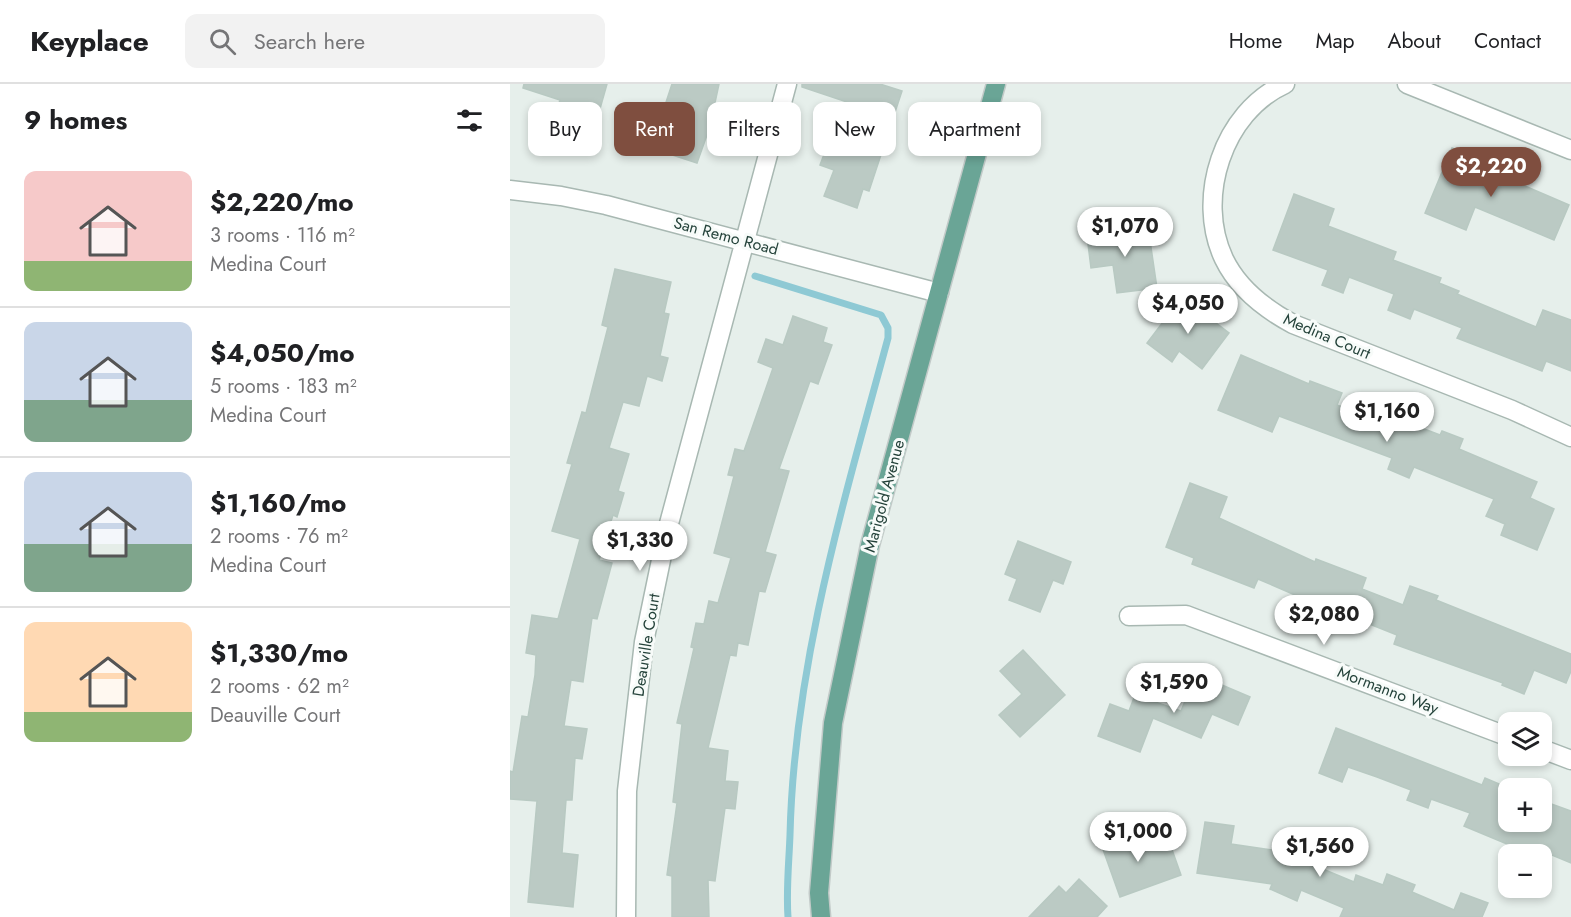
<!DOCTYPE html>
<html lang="en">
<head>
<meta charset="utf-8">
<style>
  :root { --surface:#fff; --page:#f2f2f2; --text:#202124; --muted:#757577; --line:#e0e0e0; --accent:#7f4e3f }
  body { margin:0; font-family:Jost,sans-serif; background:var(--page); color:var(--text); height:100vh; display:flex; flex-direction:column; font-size:22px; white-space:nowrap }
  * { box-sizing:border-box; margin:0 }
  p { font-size:20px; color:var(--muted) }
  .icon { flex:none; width:33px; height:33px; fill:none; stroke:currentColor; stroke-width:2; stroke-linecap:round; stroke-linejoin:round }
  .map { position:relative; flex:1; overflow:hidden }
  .details { display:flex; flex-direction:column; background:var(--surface); width:510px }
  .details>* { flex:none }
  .top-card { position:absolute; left:18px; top:18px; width:570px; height:54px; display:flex; gap:12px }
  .controls { position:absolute; left:988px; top:628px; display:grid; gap:12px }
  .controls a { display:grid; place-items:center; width:54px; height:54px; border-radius:12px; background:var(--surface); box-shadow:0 3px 9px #0003; font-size:30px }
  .price { position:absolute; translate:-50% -51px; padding:0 14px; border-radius:21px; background:#fff; color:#222; font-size:20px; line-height:39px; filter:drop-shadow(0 2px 3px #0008) }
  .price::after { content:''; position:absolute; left:50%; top:36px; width:18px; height:14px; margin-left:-9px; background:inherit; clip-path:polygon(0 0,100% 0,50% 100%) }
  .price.current { background:var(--accent); color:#fff }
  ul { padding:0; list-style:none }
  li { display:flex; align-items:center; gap:18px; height:150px; padding:0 24px }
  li+li { border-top:2px solid var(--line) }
  li span { display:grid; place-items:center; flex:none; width:168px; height:120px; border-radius:12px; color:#555 }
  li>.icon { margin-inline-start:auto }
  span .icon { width:72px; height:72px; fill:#fffc; stroke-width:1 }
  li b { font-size:26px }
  h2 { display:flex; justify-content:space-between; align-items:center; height:72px; padding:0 24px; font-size:26px }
  .tag { padding:0 21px; border-radius:12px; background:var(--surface); box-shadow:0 3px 9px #0003; font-size:21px; line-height:54px }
  .tag.current { background:var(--accent); color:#fff }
  header { display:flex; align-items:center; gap:36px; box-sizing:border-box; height:84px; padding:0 30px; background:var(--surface); border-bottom:2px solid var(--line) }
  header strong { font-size:28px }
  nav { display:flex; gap:33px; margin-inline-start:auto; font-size:21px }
  .search { width:420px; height:54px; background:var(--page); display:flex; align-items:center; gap:15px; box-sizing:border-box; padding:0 21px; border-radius:12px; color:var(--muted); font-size:22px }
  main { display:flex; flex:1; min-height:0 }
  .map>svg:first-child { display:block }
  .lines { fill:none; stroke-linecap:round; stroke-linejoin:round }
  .stream { stroke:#8ec9d4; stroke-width:7 }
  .building { fill:#bbcac4; stroke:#b8c9c2; stroke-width:1.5 }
  .minor-casing { stroke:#a8b8b2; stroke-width:21 }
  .major-casing { stroke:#c2cac8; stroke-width:21 }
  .minor { stroke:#fff; stroke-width:18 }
  .major { stroke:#6aa596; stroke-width:18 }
  .labels { text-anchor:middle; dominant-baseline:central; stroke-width:6; stroke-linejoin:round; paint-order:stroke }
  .street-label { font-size:16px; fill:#24423a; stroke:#f7fbf9 }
</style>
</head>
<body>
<header>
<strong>Keyplace</strong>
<div class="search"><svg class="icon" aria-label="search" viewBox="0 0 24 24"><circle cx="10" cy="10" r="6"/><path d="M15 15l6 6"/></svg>Search here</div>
<nav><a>Home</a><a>Map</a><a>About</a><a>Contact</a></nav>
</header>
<main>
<section class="details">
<h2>9 homes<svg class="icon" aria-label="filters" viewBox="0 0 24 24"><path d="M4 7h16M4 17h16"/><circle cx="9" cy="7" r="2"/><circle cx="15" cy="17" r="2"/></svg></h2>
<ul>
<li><span style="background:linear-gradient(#f6c9c9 75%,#8fb573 0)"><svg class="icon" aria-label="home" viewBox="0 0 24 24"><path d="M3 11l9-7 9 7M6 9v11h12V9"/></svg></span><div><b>$2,220/mo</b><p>3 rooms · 116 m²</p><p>Medina Court</p></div></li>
<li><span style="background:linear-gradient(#c9d6e8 65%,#7fa58c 0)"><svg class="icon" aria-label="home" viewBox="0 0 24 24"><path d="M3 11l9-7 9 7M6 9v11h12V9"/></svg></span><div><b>$4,050/mo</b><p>5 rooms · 183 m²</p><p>Medina Court</p></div></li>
<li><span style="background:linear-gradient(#c9d6e8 60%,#7fa58c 0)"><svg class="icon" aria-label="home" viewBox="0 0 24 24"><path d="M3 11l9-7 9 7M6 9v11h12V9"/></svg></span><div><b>$1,160/mo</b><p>2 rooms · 76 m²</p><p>Medina Court</p></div></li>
<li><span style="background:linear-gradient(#ffd9b3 75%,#8fb573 0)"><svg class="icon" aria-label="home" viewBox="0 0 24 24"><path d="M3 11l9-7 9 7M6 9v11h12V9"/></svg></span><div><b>$1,330/mo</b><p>2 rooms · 62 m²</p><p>Deauville Court</p></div></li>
</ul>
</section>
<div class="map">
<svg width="1061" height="833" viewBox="0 0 1061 833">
  <rect width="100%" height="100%" fill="#e6efeb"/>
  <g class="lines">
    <path class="stream" d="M245,192L371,231L378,244V254C334,417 284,581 280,751C279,778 276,806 278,833"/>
  </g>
  <g class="building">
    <path d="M14,0H97L82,53L42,41L50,16L13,4Z"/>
    <path d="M162,0H209L203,28L222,34L214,57L197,51L187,79L141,64Z"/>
    <path d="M292,0H370L392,7L359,107L353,105L347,124L314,112L324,86L310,81L319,57L326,60L340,19L292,3Z"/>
    <path d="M942,64L982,81L980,87L1059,121L1044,156L965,123L956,146L915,129Z"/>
    <path d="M784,110L824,125L818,142L886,168L883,176L931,194L929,199L949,207L947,210L1026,243L1033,226L1061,236V287L1036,277L1032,287L947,254L952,244L904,225L900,235L878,226L884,210L839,193L833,209L812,201L818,186L763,166Z"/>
    <path d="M638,143L647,204L607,209L603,181L581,184L577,152Z"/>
    <path d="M105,185L161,198L154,229L159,230L150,272L158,274L152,297L137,292L129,322L113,318L99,364L119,370L108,407L114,409L107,433L103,431L89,476L102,479L87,535L82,534L73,598L61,596L54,642L77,645L72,675L65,674L62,716H56L52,769L68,771L63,823L18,818L27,717L0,715V687L3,688L12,632L18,633L25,591L26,571L16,569L22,531L48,535L70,455L42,447L62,380L57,379L72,328L76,329L98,243L92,241Z"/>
    <path d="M672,213L719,249L692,285L669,267L662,278L637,259Z"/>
    <path d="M283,232L317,244L313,258L322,261L308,300L300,297L269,385L279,387L255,468L266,471L255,508L249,507L238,561L228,559L226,572L220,571L198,664L218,667L215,697L228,698L225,725L215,724L205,797L198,796L199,833H162V792L157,791L167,719L163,718L172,640L167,639L184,564L181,563L186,539L194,540L199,517L208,519L221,474L204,469L224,392L218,391L225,365L234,367L263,284L248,278L256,255L273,261Z"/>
    <path d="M731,271L799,300L800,297L832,309L827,321L861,334L862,331L894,343L896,338L930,351L932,347L953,355L949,365L1027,398L1020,414L1044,425L1027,466L991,451L995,440L976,432L984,415L904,383L899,394L878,385L882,374L769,332L762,348L708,326Z"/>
    <path d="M680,399L717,413L709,434L805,478L806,475L856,494L852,505L893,521L900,502L928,512L926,516L1061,570V587L1056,599L1024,586L1014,610L992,601L993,599L884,560L887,551L842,533L839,540L789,521L792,514L748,495L744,504L682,480L684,474L656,463Z"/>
    <path d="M508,457L561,478L553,500L543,496L530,528L499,516L507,495L495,490Z"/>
    <path d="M513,566L555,611L510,653L489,631L512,610L490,587Z"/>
    <path d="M686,590L740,613L728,641L702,630L691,654L643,634L630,668L588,652L600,620L619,627L625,611L671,627Z"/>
    <path d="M826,644L972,701L975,694L996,703L989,720L999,724V738H1032L1036,718L1061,727V779L1042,771H1023L954,742L960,729L921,715L918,724L897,716L901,706L867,693L838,683L832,698L809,689Z"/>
    <path d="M695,738L724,742L721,760L775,768L785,744L813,756L803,781L844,798L846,791L873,801L877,790L905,801L902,808L944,826L951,809L978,819L972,833H830L834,824L791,806L787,817L760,805L762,800L687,789Z"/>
    <path d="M620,746L625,760L642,754L646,765L660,760L671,791L610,813L590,757Z"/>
    <path d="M569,795L597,822L587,833H519L549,802L556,809Z"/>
  </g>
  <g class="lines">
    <defs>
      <g id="minor">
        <path d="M775,0C713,28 685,114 714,175C728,204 755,225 783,240L1002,326L1061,353"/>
        <path d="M897,0L1061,66"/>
        <path d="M0,106L51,112L96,121L429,209"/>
        <path d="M619,532L676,531L999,653"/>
        <path d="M1032,665L1061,676"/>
        <path d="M116,833L117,707L134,558L157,447L277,0"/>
      </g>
      <path id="major" d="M311,833L309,809L323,639L360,461L486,0"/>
    </defs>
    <use href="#minor" class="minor-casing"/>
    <use href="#major" class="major-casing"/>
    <use href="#minor" class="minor"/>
    <use href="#major" class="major"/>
  </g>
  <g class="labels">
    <g class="street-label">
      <text transform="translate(216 152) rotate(15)">San Remo Road</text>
      <text transform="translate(817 252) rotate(23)">Medina Court</text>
      <text transform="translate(374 412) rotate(-75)">Marigold Avenue</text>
      <text transform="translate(136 561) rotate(-81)">Deauville Court</text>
      <text transform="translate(878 606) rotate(21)">Mormanno Way</text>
    </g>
  </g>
</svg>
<div class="controls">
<a><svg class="icon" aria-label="layers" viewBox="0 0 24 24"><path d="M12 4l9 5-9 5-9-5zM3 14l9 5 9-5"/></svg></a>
<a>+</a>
<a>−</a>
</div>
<b class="price current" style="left:981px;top:114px">$2,220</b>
<b class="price" style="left:615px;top:174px">$1,070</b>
<b class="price" style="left:678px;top:251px">$4,050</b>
<b class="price" style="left:877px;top:359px">$1,160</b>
<b class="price" style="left:130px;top:488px">$1,330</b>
<b class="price" style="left:814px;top:562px">$2,080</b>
<b class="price" style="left:664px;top:630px">$1,590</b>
<b class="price" style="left:628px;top:779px">$1,000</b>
<b class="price" style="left:810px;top:794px">$1,560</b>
<div class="top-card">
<a class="tag">Buy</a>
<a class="tag current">Rent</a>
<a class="tag">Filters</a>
<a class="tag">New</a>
<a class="tag">Apartment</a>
</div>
</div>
</main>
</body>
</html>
